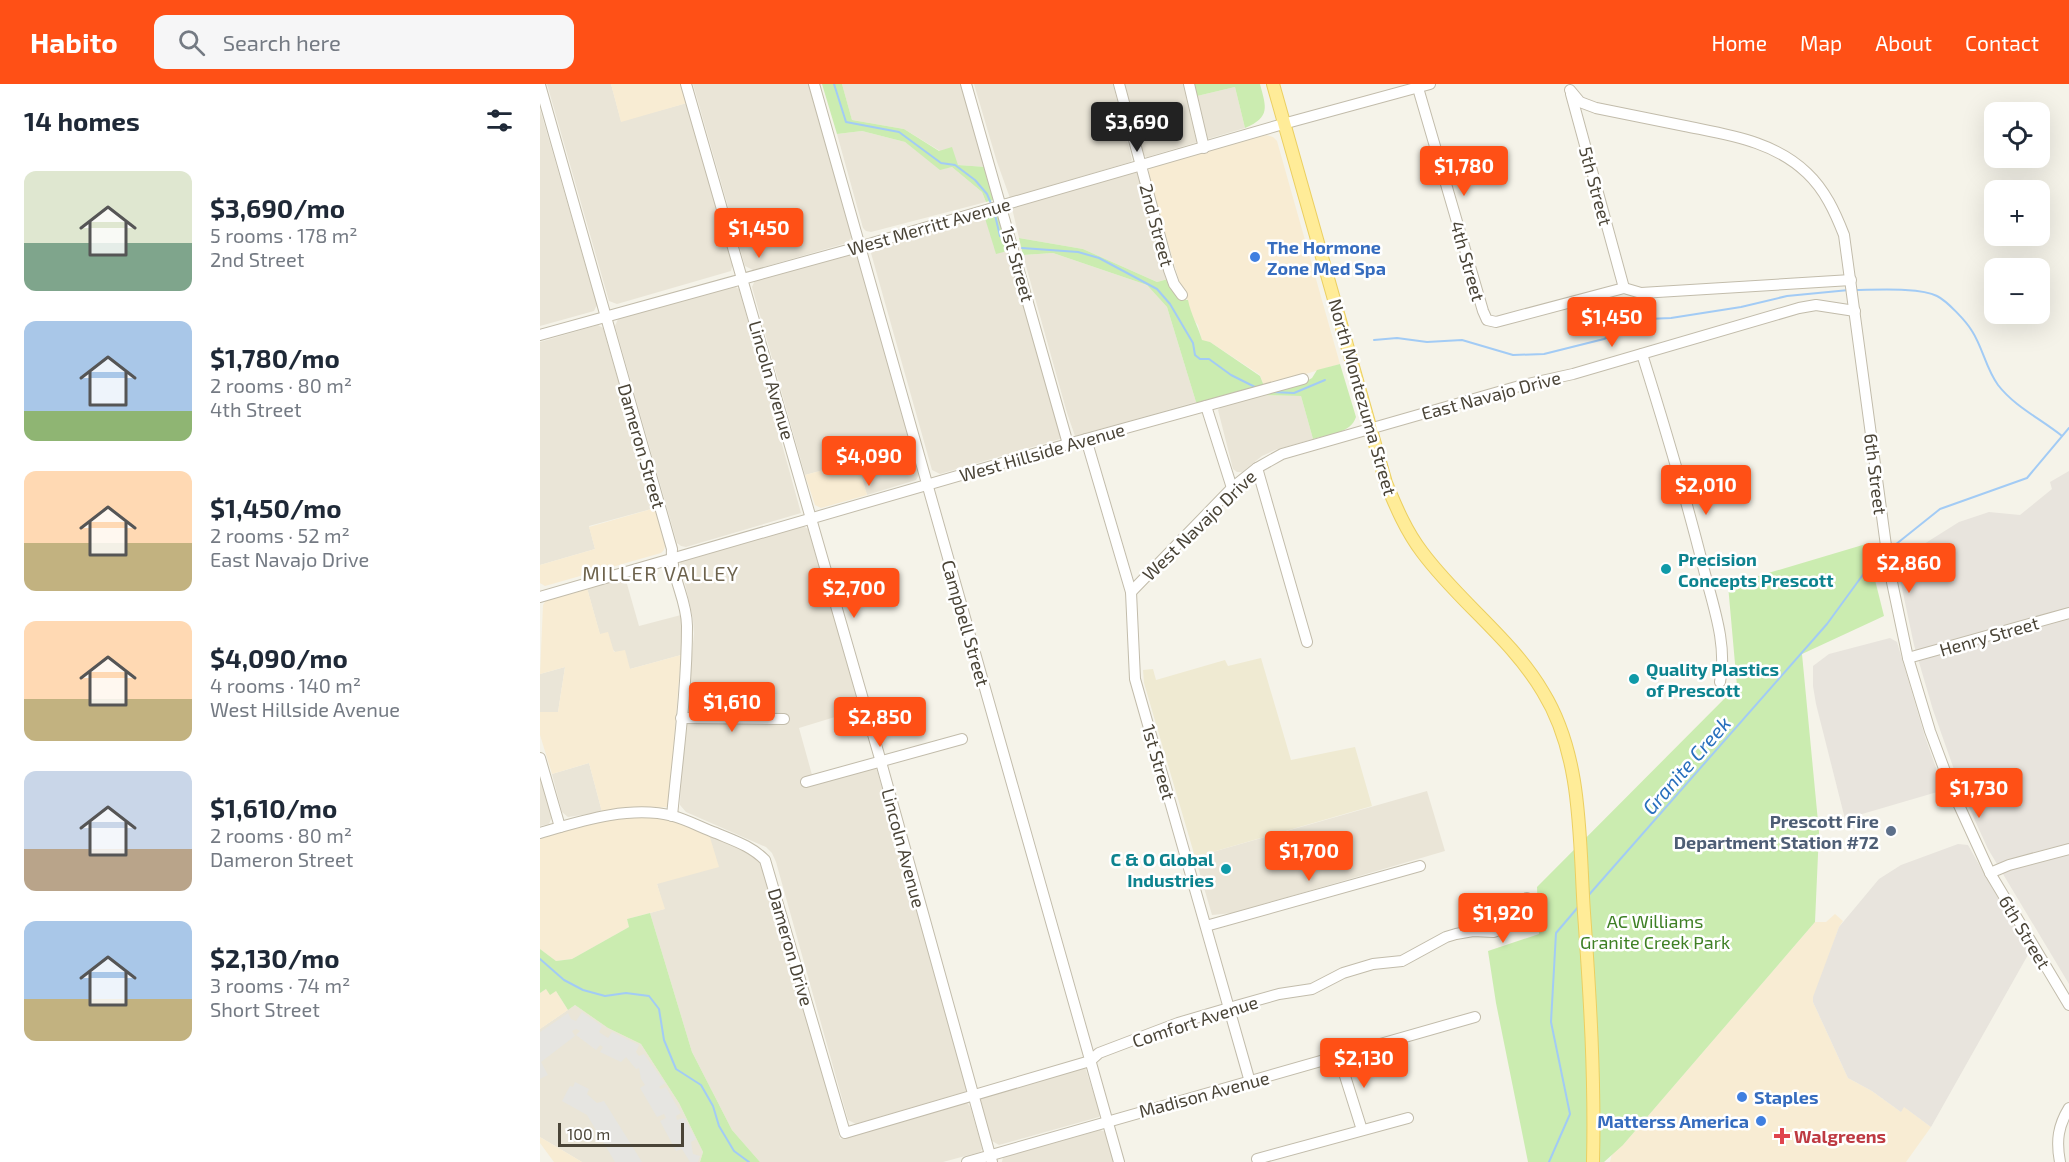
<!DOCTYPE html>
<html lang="en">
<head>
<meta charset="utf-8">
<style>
  :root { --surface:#fff; --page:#f6f6f7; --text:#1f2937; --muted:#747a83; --accent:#ff5016 }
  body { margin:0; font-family:"Exo 2",sans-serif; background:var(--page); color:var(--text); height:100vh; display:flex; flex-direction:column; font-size:22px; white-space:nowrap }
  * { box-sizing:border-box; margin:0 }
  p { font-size:20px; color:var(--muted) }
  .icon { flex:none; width:33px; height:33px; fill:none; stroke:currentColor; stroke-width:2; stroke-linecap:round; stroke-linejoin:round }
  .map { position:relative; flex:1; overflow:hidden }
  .details { display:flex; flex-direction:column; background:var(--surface); width:540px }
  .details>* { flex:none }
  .buttons { position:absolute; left:1444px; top:18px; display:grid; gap:12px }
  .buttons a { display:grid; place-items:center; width:66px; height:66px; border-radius:12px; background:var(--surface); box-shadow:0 6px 24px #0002; font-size:30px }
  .scale { position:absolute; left:18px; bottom:15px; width:126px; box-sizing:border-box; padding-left:6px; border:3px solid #4a4437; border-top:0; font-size:16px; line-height:21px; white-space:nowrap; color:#4a4437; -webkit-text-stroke:4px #fff; paint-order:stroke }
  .price { position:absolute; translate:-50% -51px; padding:0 14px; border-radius:6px; background:var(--accent); color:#fff; font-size:20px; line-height:39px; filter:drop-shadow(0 2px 3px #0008) }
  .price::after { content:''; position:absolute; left:50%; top:36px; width:18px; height:14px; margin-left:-9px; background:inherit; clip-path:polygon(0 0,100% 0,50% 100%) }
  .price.active { background:#222; color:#fff }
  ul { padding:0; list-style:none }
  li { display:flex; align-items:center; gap:18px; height:150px; padding:0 24px }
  li span { display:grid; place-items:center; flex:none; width:168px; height:120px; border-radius:12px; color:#555 }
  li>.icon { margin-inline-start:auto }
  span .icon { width:72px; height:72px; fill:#fffc; stroke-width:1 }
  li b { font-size:26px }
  h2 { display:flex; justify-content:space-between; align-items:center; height:72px; padding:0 24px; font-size:26px }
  header { display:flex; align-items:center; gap:36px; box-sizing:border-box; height:84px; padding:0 30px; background:var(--accent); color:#fff }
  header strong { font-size:28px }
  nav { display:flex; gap:33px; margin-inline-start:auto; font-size:21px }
  .search { width:420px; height:54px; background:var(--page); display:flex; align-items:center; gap:15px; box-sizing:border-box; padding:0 21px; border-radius:12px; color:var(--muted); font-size:22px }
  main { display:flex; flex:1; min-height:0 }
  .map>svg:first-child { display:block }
  .residential { fill:#eae5d7 }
  .commercial { fill:#f8ecd3 }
  .industrial { fill:#e8e4dd }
  .education { fill:#efead2 }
  .green { fill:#cbecb0 }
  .parking { fill:#e6e5e1 }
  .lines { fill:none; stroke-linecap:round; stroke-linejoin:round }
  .stream { stroke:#a2cbf5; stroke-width:2 }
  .minor-casing { stroke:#c2bcab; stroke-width:12 }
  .major-casing { stroke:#ebcf61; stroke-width:14 }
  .minor { stroke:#fff; stroke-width:10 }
  .major { stroke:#ffec98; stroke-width:12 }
  .shop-dot { fill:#3f7fe0; stroke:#fff; stroke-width:2 }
  .culture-dot { fill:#0f9aa8; stroke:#fff; stroke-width:2 }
  .service-dot { fill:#5c6f8a; stroke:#fff; stroke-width:2 }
  .health-dot { fill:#e0444e; stroke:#fff; stroke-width:2 }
  .labels { text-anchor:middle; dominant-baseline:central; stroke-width:5; stroke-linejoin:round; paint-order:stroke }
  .street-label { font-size:18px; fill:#4a4437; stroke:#fff }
  .shop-label { font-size:18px; font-weight:bold; fill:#366cbe; stroke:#fff; text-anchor:start }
  .culture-label { font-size:18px; font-weight:bold; fill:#0d838f; stroke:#fff; text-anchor:start }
  .service-label { font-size:18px; font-weight:bold; fill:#4e5e75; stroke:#fff; text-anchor:end }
  .park-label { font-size:18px; fill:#3f8025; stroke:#fff }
  .health-label { font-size:18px; font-weight:bold; fill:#be3a42; stroke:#fff; text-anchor:start }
  .neighbourhood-label { font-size:20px; letter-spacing:1.5px; fill:#6d634d; stroke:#fff }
  .water-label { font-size:20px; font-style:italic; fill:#286fbd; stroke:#fff }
</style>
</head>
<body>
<header>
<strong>Habito</strong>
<div class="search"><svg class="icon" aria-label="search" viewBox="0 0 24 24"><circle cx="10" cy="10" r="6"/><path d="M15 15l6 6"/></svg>Search here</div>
<nav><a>Home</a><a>Map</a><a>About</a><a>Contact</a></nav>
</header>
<main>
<section class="details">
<h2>14 homes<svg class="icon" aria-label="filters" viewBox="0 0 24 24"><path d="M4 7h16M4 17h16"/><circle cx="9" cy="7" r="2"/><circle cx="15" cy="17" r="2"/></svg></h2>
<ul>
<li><span style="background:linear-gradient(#dfe7d0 60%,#7fa58c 0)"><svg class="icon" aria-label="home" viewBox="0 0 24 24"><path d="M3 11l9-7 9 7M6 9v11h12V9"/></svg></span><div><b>$3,690/mo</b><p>5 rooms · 178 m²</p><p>2nd Street</p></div></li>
<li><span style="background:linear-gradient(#a9c7e8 75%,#8fb573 0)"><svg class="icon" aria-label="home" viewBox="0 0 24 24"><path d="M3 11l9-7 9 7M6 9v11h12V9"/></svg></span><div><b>$1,780/mo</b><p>2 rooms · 80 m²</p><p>4th Street</p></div></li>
<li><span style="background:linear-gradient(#ffd9b3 60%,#c2b280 0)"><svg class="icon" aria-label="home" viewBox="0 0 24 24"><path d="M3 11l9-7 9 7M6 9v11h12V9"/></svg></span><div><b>$1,450/mo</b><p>2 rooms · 52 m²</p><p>East Navajo Drive</p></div></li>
<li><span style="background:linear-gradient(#ffd9b3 65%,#c2b280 0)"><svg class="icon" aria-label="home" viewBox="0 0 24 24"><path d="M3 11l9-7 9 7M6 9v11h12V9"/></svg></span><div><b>$4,090/mo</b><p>4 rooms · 140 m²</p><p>West Hillside Avenue</p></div></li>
<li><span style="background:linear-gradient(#c9d6e8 65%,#b9a48a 0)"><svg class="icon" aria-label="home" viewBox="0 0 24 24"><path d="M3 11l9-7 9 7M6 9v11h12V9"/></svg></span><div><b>$1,610/mo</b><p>2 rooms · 80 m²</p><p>Dameron Street</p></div></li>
<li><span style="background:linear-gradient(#a9c7e8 65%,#c2b280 0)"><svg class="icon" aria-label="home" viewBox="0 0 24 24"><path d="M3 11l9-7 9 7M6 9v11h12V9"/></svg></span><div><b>$2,130/mo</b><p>3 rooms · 74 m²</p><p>Short Street</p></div></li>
</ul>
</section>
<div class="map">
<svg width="1529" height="1078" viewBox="0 0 1529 1078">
  <rect width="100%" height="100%" fill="#f5f3e9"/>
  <g class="residential">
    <path d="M7,0H71L81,37L147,19L193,179L191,187L77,220L69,217Z"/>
    <path d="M153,0H269L312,146L311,154L307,159L213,186L205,182Z"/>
    <path d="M302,0H422L446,83L418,81L400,67L364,45L312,36Z"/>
    <path d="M434,0H573L592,76L590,78L470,114L457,78Z"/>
    <path d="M584,0H654L657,12L695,3L705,44L607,73L604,72L602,69Z"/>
    <path d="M0,25L57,221L54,227L0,242Z"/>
    <path d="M322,47L365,58L400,85L412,83L442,108L446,118L331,148L326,147L323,144L297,50Z"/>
    <path d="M592,88L597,89L600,94L628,195L617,198L543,165L479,154L472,124L485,118Z"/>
    <path d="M444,131L471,166L519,342L520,355L400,390L392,386L331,169L335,162Z"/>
    <path d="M309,169L315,170L319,174L380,389L376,396L327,411L317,377L265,391L212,203L215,196Z"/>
    <path d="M513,169L607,201L627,223L656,318L535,352L527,329L483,171Z"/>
    <path d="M194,202L199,205L261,429L146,463L141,462L137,459L75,242L78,235Z"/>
    <path d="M58,241L63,244L115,424L49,442L55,465L0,481V258Z"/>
    <path d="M721,311L761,312L773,355L735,366L722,372L702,388H697L693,385L678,326L681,323Z"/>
    <path d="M263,442L268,445L321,625L259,644L274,698L335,684L337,686L427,1005L425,1008L316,1040L308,1036L236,778L232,769L226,763L146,728L140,721L141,679L154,550L153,535L140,478Z"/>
    <path d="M85,493L99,542L141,531V571L90,585L60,551L47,504Z"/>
    <path d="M25,583L18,628H0V590Z"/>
    <path d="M49,679L62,728L28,733L22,728L12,690Z"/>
    <path d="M0,693L12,733L9,740L0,742Z"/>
    <path d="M887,707L905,767L693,829L672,831L655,773Z"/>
    <path d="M168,747L215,768L225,780L300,1055L427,1019L430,1022L441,1060L442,1065L440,1068L403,1078H220L192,1046L152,968L110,829L124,825L117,800Z"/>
    <path d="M35,921L68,944L101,960L139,1019L163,1068L160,1078H42L0,1053V945Z"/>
    <path d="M545,983L560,1029L559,1033L459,1061L452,1057L439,1014Z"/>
    <path d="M560,1046L566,1048L574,1078H462L463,1073Z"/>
  </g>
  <g class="commercial">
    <path d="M71,0H141L147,19L81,38Z"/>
    <path d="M726,51L733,53L737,57L800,280L724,302L720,291L670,258L662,257L658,241L652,234L645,207L640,200L608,89L611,82Z"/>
    <path d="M317,377L327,411L281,424L275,421L265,391Z"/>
    <path d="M115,424L125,462L124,466L121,469L5,502L0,499V481L55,465L49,443Z"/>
    <path d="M47,504L60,550L68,548L74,568L85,566L90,585L141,571L129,719L127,723L62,728L49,679L12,690L0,651V628H18L25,583L0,590L3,521L6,516Z"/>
    <path d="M93,733L131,734L168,747L179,783L117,800L125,825L87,835L89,843L32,875L16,877L0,865V753L51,738Z"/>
    <path d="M1295,830L1303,837L1299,843L1273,918L1308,994L1332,1007L1361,1028L1363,1022L1391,1043L1366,1078H1070L1074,1061H1083L1275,838H1286Z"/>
    <path d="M6,905L16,907L28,926L0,945V909Z"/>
    <path d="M0,1053L42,1078H14L0,1059Z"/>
  </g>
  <g class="industrial">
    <path d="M1529,387V900L1448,765L1422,708L1393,626L1374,561L1355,471L1384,460L1419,438L1449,428L1480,431L1512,405L1510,398Z"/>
    <path d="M1350,554L1357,558L1385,653L1404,706L1305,735L1276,620L1273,602V582L1289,570Z"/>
    <path d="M1418,760L1428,761L1489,869L1391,1043L1364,1023L1361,1028L1332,1007L1308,994L1273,918V913L1299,843L1339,795L1361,781Z"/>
  </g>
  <path class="education" d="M721,574L751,676L815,663L832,722L655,773L604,599L603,586L613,585L616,596L685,576L688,582Z"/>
  <g class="green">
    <path d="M282,0H302L312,36L364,45L399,67L412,63L418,81L446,83L457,115L446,118L442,108L412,83L400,86L365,58L322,47L297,50Z"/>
    <path d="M654,0H720C726,23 731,33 705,44L695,3L657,12Z"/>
    <path d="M460,127L471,166L456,170L444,131Z"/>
    <path d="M479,154L543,165L617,198L628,195C633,204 636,216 648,216C651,231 658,242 662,256L670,258L720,292L724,302L667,319L656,318L627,223L607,201L513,169L483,171Z"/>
    <path d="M800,280L816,333C811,349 788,351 773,355L761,312L721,311L763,299L772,294L777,286Z"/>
    <path d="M1326,460L1344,532L1262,570L1279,748L1275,838L1083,1061L1064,1078H988L956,919L948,867L999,850L997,803L1197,602L1188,501Z"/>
    <path d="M110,829L152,968L192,1046L220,1078H160L163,1068L139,1019L101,960L68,944L35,921L28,926L16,907L10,911L6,905L0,909V865L16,877L32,875L89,843L87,835Z"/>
  </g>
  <g class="parking">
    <path d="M42,928L62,942L59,948L68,954L72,948L99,961L96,968L99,972L104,970L125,999L119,1003L121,1005L126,1003L141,1029L136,1032L137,1036L144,1034L156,1055L151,1058L153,1070L160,1072L158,1078H150L142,1065L136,1067L120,1037L126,1034L124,1030L117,1033L100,1004L105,1001L101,995L99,984L96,985L86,973L81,978L60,968L63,963L60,961L56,966L36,951L40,947L36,945L32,947L35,952L1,978L8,991L0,995V948L28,929L31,935L36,937Z"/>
    <path d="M35,998L49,1005L47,1010L57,1019L64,1017L102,1078H75L47,1031L22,1017L30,1002L33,1003Z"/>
  </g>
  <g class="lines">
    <g class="stream">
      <path d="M294,0L306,38L359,48L401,79L415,81L435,96L447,110L452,122"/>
      <path d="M454,127L460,152L464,154"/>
      <path d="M482,164L538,168L559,174L617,205L630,220L653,259L655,271L660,275H669L691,291L717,304"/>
      <path d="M1314,206C1334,206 1380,203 1397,212C1407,217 1426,237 1432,247C1443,264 1446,285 1458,301C1475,323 1501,335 1522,352"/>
      <path d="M834,256L857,254L887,258L922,256L973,271L1004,270L1064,255L1107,235L1131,234L1201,223L1247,212L1309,206"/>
      <path d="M732,308L754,309L785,296"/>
      <path d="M1350,465L1400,425L1487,394L1529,344"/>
      <path d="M1047,813L1287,540L1330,481L1343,471"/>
      <path d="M0,875L24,896L43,906L65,912L86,909L109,912L119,925L124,956L136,985L161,1001L173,1022L179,1042L194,1067L209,1078"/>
      <path d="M1009,1078L1030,1030L1011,938L1016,849L1039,822"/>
    </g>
    <defs>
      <g id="minor">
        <path d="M146,0L341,678L452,1078"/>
        <path d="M274,0L579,1078"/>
        <path d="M426,0L528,360"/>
        <path d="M579,0L629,186L634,200L642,211"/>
        <path d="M649,0L664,64"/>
        <path d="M0,1L132,465C130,491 147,515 147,542C147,605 138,669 132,732"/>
        <path d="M878,4L943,227L947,236L956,238L1084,204L1101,209L1311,196"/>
        <path d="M1030,6L1040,18L1056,24C1085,30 1115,36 1145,42C1188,51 1234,57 1267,89C1285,106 1295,128 1304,151L1349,484L1368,574L1390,647L1412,706L1450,789L1529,921"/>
        <path d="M1031,10L1084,204"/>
        <path d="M0,251L322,162L743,40L890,0"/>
        <path d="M1102,270C1124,340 1145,410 1163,482C1172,519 1188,560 1180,598"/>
        <path d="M666,322L692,404"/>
        <path d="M546,355L591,508L595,595L710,998"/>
        <path d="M717,384L767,558"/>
        <path d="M591,508L692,404L717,384L742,370L983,301L1033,290L1259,224L1276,221L1315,227"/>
        <path d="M0,513L528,360L763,295"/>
        <path d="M1368,574L1529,529"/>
        <path d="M141,634L244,635"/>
        <path d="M0,674L20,743"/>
        <path d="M266,698L422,655"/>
        <path d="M0,749C41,737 90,721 133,732C148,736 162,744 176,749C195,757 211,762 225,776L305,1049L550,977L559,969L638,939L689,924L739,910L772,905L803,889L833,880L862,877L906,853L916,850L933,847L954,848L978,838L982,831L983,818L987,814"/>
        <path d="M1450,789L1469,781L1529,765"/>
        <path d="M666,842L880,782"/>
        <path d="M799,973L822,1046"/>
        <path d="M717,1075L868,1034"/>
        <path d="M427,1078L935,933"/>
        <path d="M1520,1078C1516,1057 1518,1042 1529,1024"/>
      </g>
      <path id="major" d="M733,0L846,399C856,423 866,447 882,468C919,518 971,554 1003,608C1043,673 1039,756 1044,829C1050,912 1055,995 1053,1078"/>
    </defs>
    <use href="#minor" class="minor-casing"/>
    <use href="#major" class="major-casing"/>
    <use href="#minor" class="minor"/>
    <use href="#major" class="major"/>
  </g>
  <g class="shop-dot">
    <circle cx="715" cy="173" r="6"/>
    <circle cx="1202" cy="1013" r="6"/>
    <circle cx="1221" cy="1037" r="6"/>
  </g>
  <g class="culture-dot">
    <circle cx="1126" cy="485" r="6"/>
    <circle cx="1094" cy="595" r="6"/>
    <circle cx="686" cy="785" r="6"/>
  </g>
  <circle class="service-dot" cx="1351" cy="747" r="6"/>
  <path class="health-dot" d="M1239 1043h6v6h6v6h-6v6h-6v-6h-6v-6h6z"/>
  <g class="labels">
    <g class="street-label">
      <text transform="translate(1056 102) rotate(75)">5th Street</text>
      <text transform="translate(617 141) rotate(75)">2nd Street</text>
      <text transform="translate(389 142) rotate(-16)">West Merritt Avenue</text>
      <text transform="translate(928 177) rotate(74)">4th Street</text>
      <text transform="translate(478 180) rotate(74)">1st Street</text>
      <text transform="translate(232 296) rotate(74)">Lincoln Avenue</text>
      <text transform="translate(951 311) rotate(-15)">East Navajo Drive</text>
      <text transform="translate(823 313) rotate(74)">North Montezuma Street</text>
      <text transform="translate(102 362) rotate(74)">Dameron Street</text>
      <text transform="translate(502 368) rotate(-16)">West Hillside Avenue</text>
      <text transform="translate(1336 390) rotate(83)">6th Street</text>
      <text transform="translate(659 441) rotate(-44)">West Navajo Drive</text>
      <text transform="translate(426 539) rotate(74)">Campbell Street</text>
      <text transform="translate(1449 552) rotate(-16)">Henry Street</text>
      <text transform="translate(619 678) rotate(74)">1st Street</text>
      <text transform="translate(364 764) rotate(75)">Lincoln Avenue</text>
      <text transform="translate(1485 848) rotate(59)">6th Street</text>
      <text transform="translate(251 863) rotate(74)">Dameron Drive</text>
      <text transform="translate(655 937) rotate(-18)">Comfort Avenue</text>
      <text transform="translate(664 1010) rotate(-15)">Madison Avenue</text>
    </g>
    <g class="shop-label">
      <text x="727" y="163">The Hormone<tspan x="727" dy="21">Zone Med Spa</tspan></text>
      <text x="1214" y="1013">Staples</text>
      <text x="1209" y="1037" text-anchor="end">Matterss America</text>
    </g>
    <g class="culture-label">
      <text x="1138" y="475">Precision<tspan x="1138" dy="21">Concepts Prescott</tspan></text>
      <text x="1106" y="585">Quality Plastics<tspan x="1106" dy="21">of Prescott</tspan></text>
      <text x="674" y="775" text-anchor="end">C &amp; O Global<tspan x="674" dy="21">Industries</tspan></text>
    </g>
    <g class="service-label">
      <text x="1339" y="737">Prescott Fire<tspan x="1339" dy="21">Department Station #72</tspan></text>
    </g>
    <g class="park-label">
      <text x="1115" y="837">AC Williams<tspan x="1115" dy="21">Granite Creek Park</tspan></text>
    </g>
    <g class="health-label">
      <text x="1254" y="1052">Walgreens</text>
    </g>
    <g class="neighbourhood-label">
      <text x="121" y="489">MILLER VALLEY</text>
    </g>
    <g class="water-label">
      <text transform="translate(1146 681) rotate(-49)">Granite Creek</text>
    </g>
  </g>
</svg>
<div class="buttons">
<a><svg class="icon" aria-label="locate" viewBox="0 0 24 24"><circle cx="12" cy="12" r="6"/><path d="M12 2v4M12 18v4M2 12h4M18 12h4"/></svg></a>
<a>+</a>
<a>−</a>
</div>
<div class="scale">100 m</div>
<b class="price active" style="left:597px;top:69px">$3,690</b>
<b class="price" style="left:924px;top:113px">$1,780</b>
<b class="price" style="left:219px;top:175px">$1,450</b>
<b class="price" style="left:1072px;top:264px">$1,450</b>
<b class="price" style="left:329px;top:403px">$4,090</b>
<b class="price" style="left:1166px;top:432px">$2,010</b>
<b class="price" style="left:1369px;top:510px">$2,860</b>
<b class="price" style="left:314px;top:535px">$2,700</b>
<b class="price" style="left:192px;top:649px">$1,610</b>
<b class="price" style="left:340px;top:664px">$2,850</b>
<b class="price" style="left:1439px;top:735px">$1,730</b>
<b class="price" style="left:769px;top:798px">$1,700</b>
<b class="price" style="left:963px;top:860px">$1,920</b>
<b class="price" style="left:824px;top:1005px">$2,130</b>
</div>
</main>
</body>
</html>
